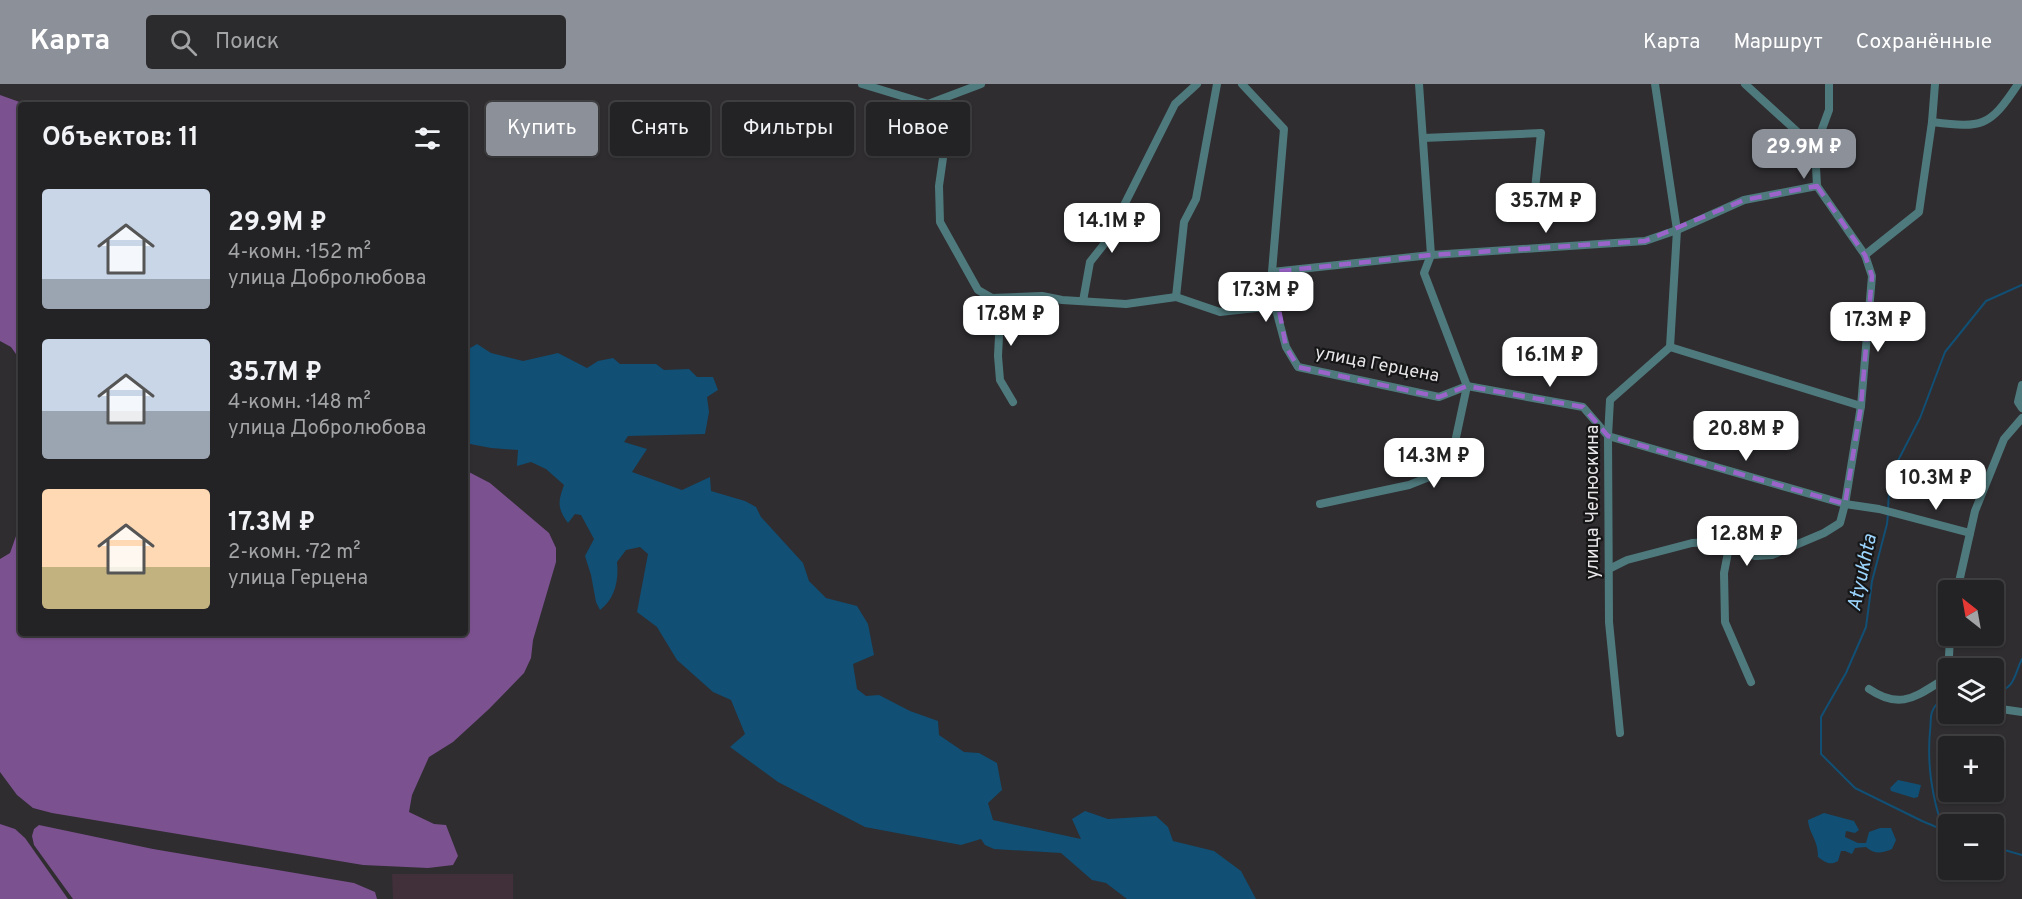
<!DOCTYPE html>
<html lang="ru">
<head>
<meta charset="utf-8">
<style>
  :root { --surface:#232224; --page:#2b2a2c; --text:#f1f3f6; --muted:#a3a4a6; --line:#403f41; --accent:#8c9099 }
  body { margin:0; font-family:Overpass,sans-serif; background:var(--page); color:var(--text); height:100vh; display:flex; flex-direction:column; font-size:22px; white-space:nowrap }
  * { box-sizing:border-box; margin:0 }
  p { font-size:20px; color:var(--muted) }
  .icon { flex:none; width:33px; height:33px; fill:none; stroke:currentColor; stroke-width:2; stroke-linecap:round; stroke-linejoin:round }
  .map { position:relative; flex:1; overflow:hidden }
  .details { position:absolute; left:18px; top:18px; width:450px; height:534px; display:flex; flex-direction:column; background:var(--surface); border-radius:6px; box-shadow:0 2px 4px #0004,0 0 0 2px var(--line) }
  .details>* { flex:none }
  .banner { position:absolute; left:486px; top:18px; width:570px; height:54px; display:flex; gap:12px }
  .needle { width:39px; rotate:329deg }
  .tools { position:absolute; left:1938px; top:496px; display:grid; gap:12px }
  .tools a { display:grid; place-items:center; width:66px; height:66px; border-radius:6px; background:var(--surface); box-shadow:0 2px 4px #0004,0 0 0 2px var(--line); font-size:30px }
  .price { position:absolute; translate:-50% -51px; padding:0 14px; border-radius:12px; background:#fff; color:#222; font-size:20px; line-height:39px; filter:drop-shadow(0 2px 3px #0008) }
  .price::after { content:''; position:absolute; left:50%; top:36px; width:18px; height:14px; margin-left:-9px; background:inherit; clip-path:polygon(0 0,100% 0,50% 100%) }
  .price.on { background:var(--accent); color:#fff }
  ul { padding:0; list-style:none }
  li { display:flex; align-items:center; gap:18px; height:150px; padding:0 24px }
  li span { display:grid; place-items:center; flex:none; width:168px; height:120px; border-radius:6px; color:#555 }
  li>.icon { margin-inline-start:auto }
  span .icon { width:72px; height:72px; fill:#fffc; stroke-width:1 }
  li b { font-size:26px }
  h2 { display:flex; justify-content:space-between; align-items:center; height:72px; padding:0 24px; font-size:26px }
  .chip { padding:0 21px; border-radius:6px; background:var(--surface); box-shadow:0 2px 4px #0004,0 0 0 2px var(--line); font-size:21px; line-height:54px }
  .chip.on { background:var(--accent); color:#fff }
  header { display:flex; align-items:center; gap:36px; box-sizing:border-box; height:84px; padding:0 30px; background:var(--accent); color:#fff }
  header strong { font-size:28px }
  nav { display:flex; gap:33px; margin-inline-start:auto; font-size:21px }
  .search { width:420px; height:54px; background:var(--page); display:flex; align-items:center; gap:15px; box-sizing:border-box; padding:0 21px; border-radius:6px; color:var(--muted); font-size:22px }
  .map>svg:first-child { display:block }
  .industrial { fill:#412f39 }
  .forest { fill:#7c5190 }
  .water { fill:#114f74 }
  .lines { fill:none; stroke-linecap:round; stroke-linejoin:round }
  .stream { stroke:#114f74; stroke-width:2 }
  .minor { stroke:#4f7a7d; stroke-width:8 }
  .marked { fill:none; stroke:#9b64cb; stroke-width:4.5; stroke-dasharray:12 8; stroke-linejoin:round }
  .labels { text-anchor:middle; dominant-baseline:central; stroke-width:4.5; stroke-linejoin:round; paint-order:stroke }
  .street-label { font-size:18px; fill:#e7e5e8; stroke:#171617 }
  .water-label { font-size:20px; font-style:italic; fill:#9bd4fd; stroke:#171617 }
</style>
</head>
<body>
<header>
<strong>Карта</strong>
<div class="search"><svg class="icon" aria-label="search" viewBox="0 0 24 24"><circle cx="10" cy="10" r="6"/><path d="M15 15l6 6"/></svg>Поиск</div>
<nav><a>Карта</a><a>Маршрут</a><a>Сохранённые</a></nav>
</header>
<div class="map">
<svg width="2022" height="815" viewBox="0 0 2022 815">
  <rect width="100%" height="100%" fill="#2f2d30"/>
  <path class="industrial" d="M392,790H513V815H393Z"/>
  <g class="forest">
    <path d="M0,11L28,21H21V277L11,263L0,257Z"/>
    <path d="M465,386L490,399L549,449L556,464V478L533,556L531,574L524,589L489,625L453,658L429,673L412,711L409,728L434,740L446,741L458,772L453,781L428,784L363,781L52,729L33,724L17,711L0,688V475L10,469L21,438V549H465Z"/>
    <path d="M0,740L15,745L25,754L68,815H0Z"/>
    <path d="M39,741L153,765L354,799L375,808L377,815H73L34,761L32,752L34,745Z"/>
  </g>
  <g class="water">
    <path d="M477,260L491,269L523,277L558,269L587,284L598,277L613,274L620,280H656L664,286L689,285L697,293H713L718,306L707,313L709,328L705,350L628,352L624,358L647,365L632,388L682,406L710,393L711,407L745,417L756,423L761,433L803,479L809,497L826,514L857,522L868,540L874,571L853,580L857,605L866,612L879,611L910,627L938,637L939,651L964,668L979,669L997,679L1002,706L988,719L993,736L1081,755L1072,735L1085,727L1108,735L1156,732L1168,743L1173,757L1214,767L1241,787L1256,815H1127L1106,799L1092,796L1061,769L994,765L985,761L981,755L961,761L865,743L778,698L730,663L745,650L731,616L713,608L677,576L657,543L637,528L648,470L640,463L626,466L617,478C619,496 615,515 600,526L596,518L591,491L585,472L594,455L581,431L575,430L568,439C557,424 558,418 564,401L546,385L531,378L517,382L518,366L491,364L465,359V267Z"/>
    <path d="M1898,696L1921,701L1918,713L1914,714L1891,707L1890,704Z"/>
    <path d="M1824,729L1854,737L1859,746L1855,749L1846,747L1845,753L1858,759H1866L1869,748L1880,744H1891L1896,756L1892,765C1882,769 1875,771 1866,763L1855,764L1852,770L1845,767H1841L1838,777C1830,782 1825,778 1818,773C1818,755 1809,750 1808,736Z"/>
  </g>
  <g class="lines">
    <g class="stream">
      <path d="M1888,425L1890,392L1920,334L1945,268L1986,217L2022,201"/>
      <path d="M1888,430L1887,440L1872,497L1866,543L1846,589L1821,633V670L1855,704L1922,737L1948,748"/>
      <path d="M1994,609C2016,604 2013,593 2022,575"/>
      <path d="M1943,746C1932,712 1927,682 1930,647C1931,641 1930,633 1932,628C1935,620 1941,615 1948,611"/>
      <path d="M1994,763L2022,771"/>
    </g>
    <g class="minor">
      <path d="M862,0L928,20L943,74L939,102L940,138L978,206L992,214L1042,212L1062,216L1126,220L1176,213L1220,228L1275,222"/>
      <path d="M1242,0L1284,45L1272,188L1275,222L1286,263L1298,283L1439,313L1467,302"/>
      <path d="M1419,0L1431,171L1424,189L1467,302"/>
      <path d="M1745,0L1815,64"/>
      <path d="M1829,0V26L1815,64L1817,102L1865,171"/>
      <path d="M928,20L981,0"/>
      <path d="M1932,38C1982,44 1989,44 2018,0"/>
      <path d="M1423,54L1541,49L1535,105"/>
      <path d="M1272,188L1431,171L1645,157L1677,146L1744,116L1817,102"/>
      <path d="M1176,213L1184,138L1196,115L1217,0"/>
      <path d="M992,214L999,252L998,272L1000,296L1013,318"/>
      <path d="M1083,217L1090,178L1105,159L1175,20L1197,0"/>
      <path d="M1670,263L1861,322"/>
      <path d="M2022,301L2018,318L2022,324"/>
      <path d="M1467,302L1583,323L1608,352L1845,420L1879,425L1970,449"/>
      <path d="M1320,420L1409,401L1434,391L1454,363L1467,302"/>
      <path d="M1729,463L1724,489L1725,538L1751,598"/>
      <path d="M1609,485L1627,476L1692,459L1715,458L1755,472L1772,471L1824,449L1840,439L1845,420L1861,322L1872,192L1865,171L1919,128L1932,38L1935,0"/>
      <path d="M1957,507L1975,427L2004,355L2022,334"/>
      <path d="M1948,593L1950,552"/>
      <path d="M1869,605C1903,628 1918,610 1948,593"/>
      <path d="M1994,624L2022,628"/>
      <path d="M1620,649L1609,538L1608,352L1610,316L1670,263L1677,146L1655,0"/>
    </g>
  </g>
  <path class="marked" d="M1817,102L1865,171L1872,192L1861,322L1845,420L1608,352L1583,323L1467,302L1439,313L1298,283L1286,263L1272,188L1431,171L1645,157L1744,116Z"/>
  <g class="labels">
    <g class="street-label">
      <text transform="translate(1377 281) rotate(11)">улица Герцена</text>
      <text transform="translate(1593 418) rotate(-90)">улица Челюскина</text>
    </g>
    <g class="water-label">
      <text transform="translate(1863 489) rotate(-78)">Atyukhta</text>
    </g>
  </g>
</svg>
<div class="tools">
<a><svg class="needle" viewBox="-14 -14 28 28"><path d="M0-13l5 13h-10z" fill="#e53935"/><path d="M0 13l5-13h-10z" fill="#a3a4a6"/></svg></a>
<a><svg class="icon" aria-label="layers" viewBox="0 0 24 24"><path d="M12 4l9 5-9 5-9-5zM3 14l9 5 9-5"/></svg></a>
<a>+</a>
<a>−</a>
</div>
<b class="price on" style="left:1804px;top:96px">29.9M ₽</b>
<b class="price" style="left:1546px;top:150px">35.7M ₽</b>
<b class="price" style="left:1112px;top:170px">14.1M ₽</b>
<b class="price" style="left:1266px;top:239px">17.3M ₽</b>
<b class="price" style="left:1011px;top:263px">17.8M ₽</b>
<b class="price" style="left:1878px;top:269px">17.3M ₽</b>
<b class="price" style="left:1550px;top:304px">16.1M ₽</b>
<b class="price" style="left:1746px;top:378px">20.8M ₽</b>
<b class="price" style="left:1434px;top:405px">14.3M ₽</b>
<b class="price" style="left:1936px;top:427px">10.3M ₽</b>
<b class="price" style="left:1747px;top:483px">12.8M ₽</b>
<div class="banner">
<a class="chip on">Купить</a>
<a class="chip">Снять</a>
<a class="chip">Фильтры</a>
<a class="chip">Новое</a>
</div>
<section class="details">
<h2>Объектов: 11<svg class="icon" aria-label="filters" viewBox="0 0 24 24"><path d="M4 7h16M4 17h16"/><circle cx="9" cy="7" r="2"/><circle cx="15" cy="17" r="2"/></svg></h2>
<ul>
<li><span style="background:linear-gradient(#c9d6e8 75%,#9aa5b1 0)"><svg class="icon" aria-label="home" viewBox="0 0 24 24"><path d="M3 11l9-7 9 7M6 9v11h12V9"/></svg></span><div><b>29.9M ₽</b><p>4-комн. · 152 m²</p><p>улица Добролюбова</p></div></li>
<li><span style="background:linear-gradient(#c9d6e8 60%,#9aa5b1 0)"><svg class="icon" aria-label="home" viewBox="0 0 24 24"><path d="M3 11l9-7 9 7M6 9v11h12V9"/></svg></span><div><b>35.7M ₽</b><p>4-комн. · 148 m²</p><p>улица Добролюбова</p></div></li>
<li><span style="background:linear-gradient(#ffd9b3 65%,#c2b280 0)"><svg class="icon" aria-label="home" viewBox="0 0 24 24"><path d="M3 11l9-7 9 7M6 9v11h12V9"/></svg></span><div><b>17.3M ₽</b><p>2-комн. · 72 m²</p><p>улица Герцена</p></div></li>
</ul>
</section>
</div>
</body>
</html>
